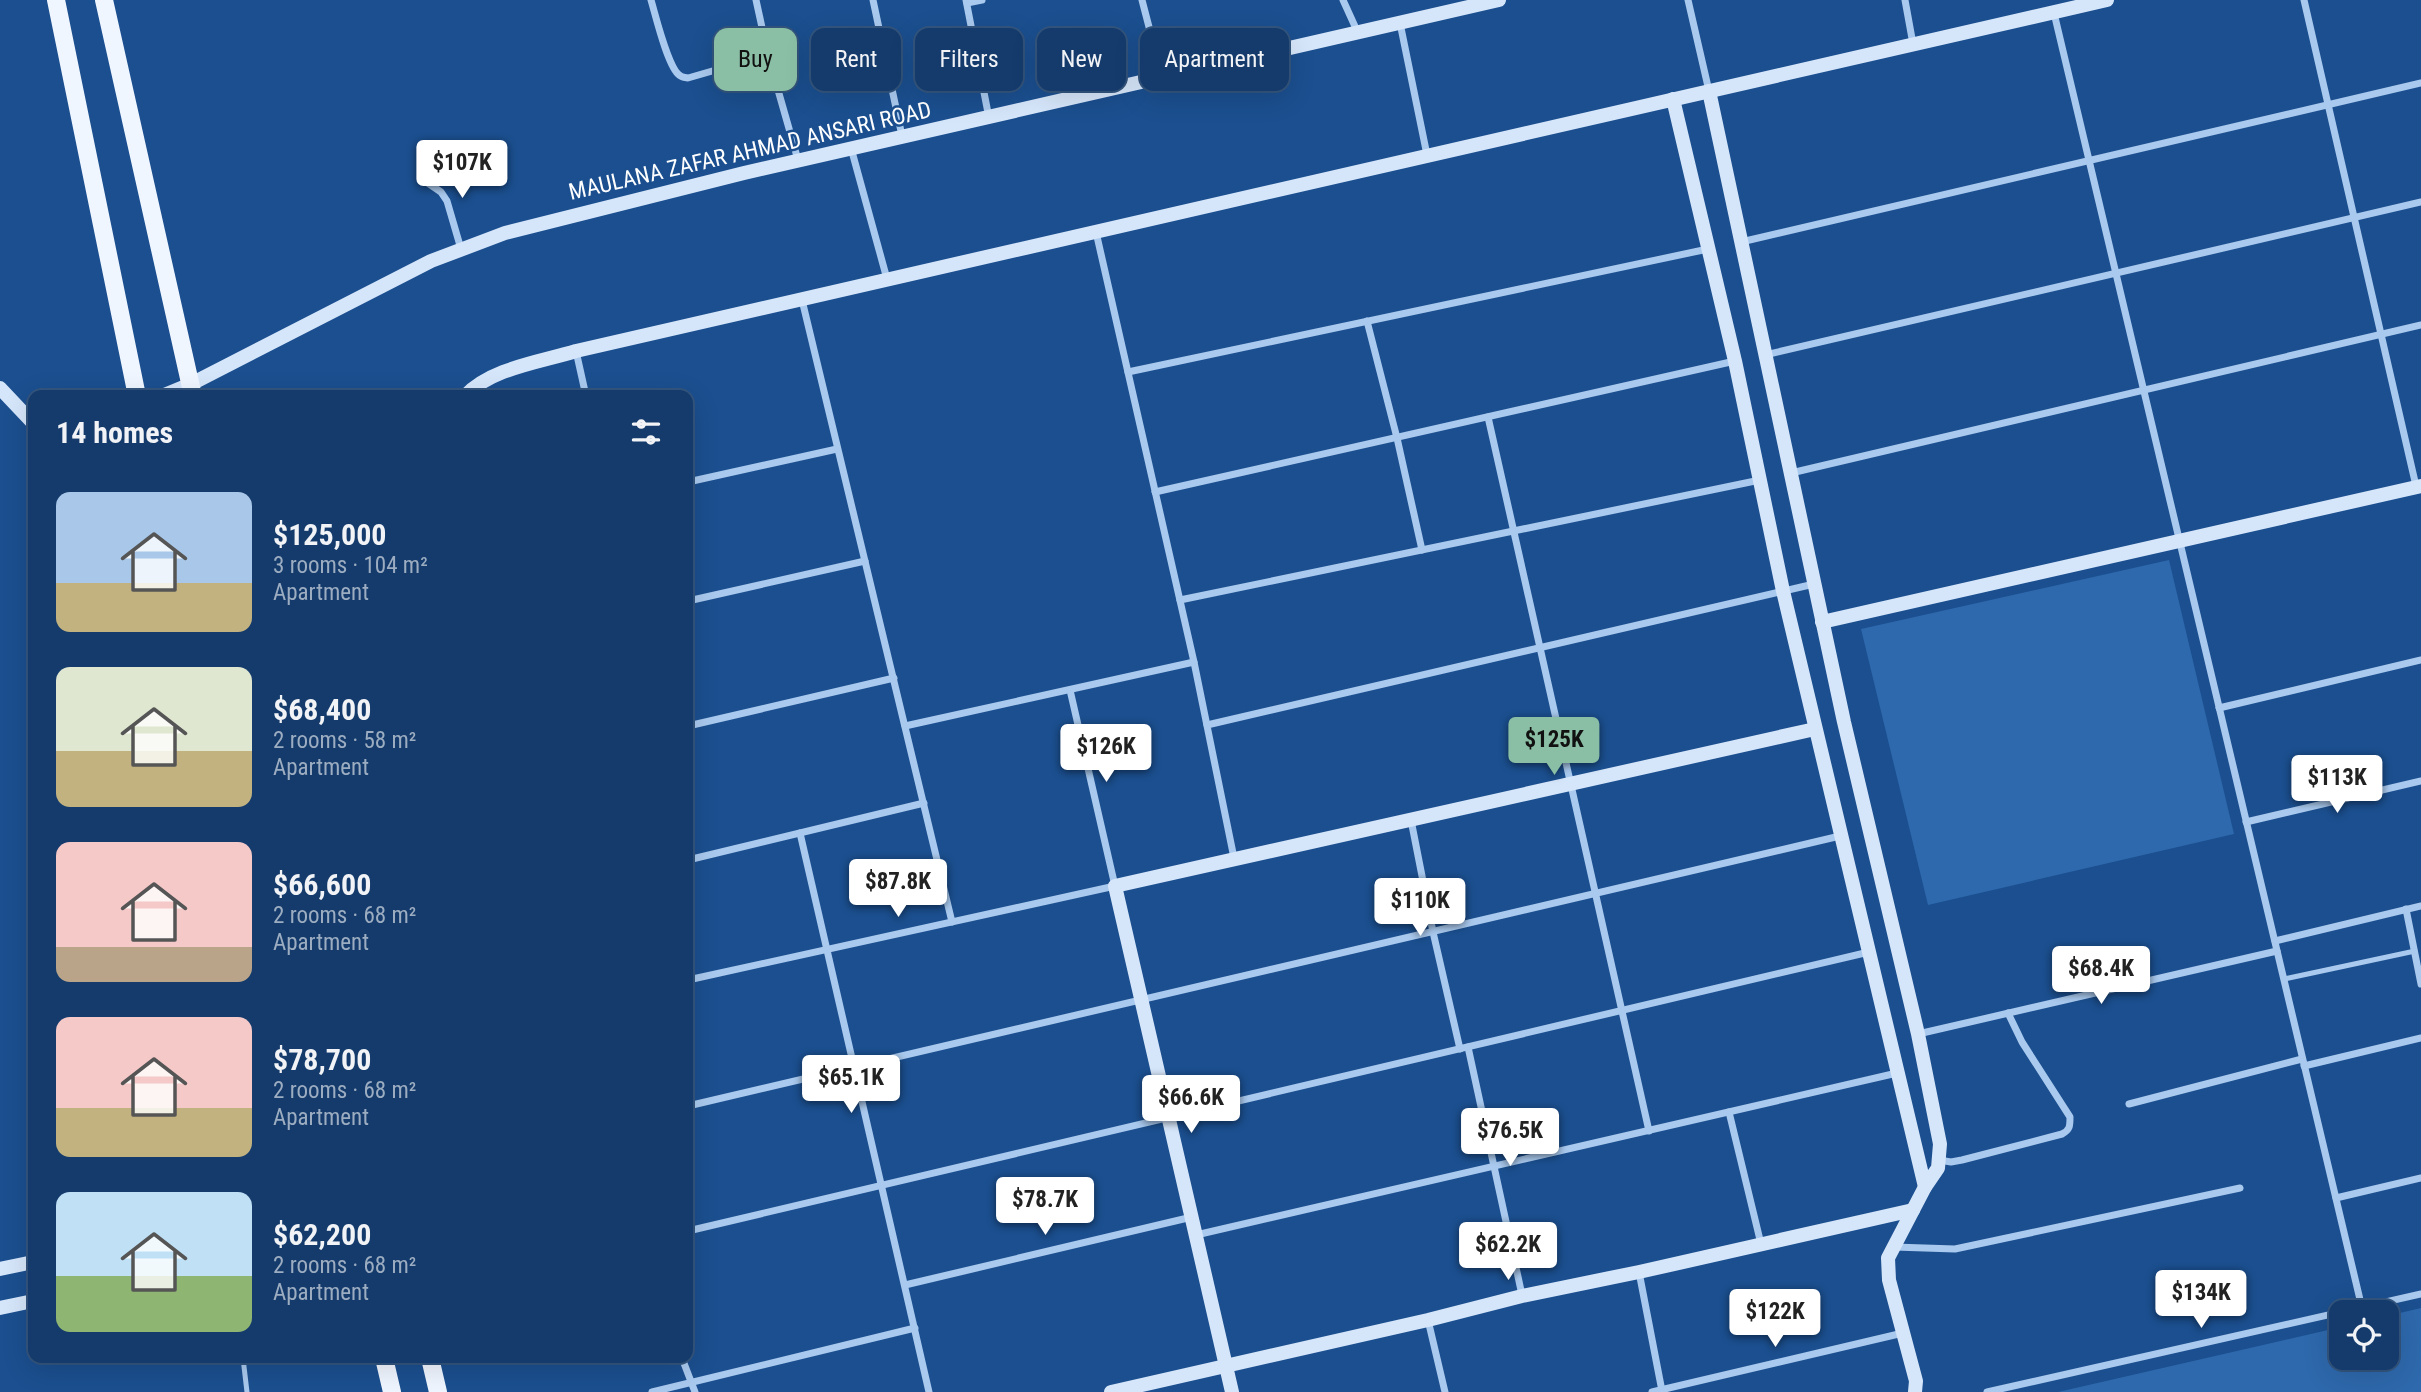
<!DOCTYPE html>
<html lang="en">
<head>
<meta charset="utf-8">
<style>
  :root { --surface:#143b6b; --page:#214673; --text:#f1f3f6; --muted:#9dadc1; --line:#33557e; --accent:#8abfa5 }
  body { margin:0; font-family:"Roboto Condensed",sans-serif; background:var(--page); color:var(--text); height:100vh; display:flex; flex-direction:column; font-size:26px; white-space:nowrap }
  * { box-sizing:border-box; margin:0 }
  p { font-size:23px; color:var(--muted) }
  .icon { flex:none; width:38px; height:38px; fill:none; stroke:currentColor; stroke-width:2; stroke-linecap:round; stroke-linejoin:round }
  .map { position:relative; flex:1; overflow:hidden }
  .details { position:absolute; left:28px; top:390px; width:665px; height:973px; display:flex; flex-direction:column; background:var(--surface); border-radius:14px; box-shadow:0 7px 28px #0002,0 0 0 2px var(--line) }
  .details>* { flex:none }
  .hud { position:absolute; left:714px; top:28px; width:665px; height:63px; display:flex; gap:14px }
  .tools { position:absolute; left:2329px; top:1300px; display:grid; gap:14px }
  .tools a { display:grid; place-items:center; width:70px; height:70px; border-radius:14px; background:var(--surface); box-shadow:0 7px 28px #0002,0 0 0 2px var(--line); font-size:35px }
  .price { position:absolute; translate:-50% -60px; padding:0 16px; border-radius:7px; background:#fff; color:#222; font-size:23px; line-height:46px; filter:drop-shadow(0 2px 4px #0008) }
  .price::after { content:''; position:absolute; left:50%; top:42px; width:21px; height:16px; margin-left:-10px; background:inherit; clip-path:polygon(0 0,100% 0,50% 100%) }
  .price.on { background:var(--accent); color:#111 }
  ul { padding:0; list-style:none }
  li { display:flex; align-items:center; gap:21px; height:175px; padding:0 28px }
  li span { display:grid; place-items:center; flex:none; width:196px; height:140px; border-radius:14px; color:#555 }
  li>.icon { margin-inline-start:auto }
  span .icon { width:84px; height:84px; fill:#fffc; stroke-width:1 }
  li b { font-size:30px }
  h2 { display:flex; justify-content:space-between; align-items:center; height:84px; padding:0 28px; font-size:30px }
  .pill { padding:0 24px; border-radius:14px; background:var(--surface); box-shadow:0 7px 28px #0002,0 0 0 2px var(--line); font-size:24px; line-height:63px }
  .pill.on { background:var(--accent); color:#111 }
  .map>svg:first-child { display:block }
  .green { fill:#2e69ad }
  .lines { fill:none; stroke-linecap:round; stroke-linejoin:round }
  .lane { stroke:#a9c9ee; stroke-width:5 }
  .street { stroke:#a9c9ee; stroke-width:7 }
  .secondary { stroke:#d6e6fa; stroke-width:14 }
  .primary { stroke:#f0f6ff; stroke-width:18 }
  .labels { text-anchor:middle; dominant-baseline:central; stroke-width:5; stroke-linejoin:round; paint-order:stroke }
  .street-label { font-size:23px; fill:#fff; stroke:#1b4f8f }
</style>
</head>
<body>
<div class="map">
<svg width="2421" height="1392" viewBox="0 0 2421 1392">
  <rect width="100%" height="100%" fill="#1b4f8f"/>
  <g class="green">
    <path d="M2169,560L2234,834L1928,905L1861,629Z"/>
    <path d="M2421,1308V1392H2058L2341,1327L2342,1358H2387V1316Z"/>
  </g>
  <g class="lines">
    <g class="lane">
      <path d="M2284,979L2415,951"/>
      <path d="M243,1358L247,1392"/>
    </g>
    <g class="street">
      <path d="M651,0C656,17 667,63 678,74C682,78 683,77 688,78L768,55"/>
      <path d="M756,0L768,55L798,160"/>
      <path d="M873,0L902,136"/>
      <path d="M966,0L989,118"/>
      <path d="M1142,0L1162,77"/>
      <path d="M1343,0L1358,33"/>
      <path d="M1688,0L1709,91"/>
      <path d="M1905,0L1913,44"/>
      <path d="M2304,0L2416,486"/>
      <path d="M967,3L982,0"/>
      <path d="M2054,13L2362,1308"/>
      <path d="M1400,23L1427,155"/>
      <path d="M851,148L887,279"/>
      <path d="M422,179L441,192L447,201L461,249"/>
      <path d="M1096,232L1194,662L1234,858"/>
      <path d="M1741,242L2421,83"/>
      <path d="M802,300L952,922"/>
      <path d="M1367,321L1397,438L1422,550"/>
      <path d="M576,351L586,396"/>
      <path d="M1765,355L2421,202"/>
      <path d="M1128,372L1708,249"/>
      <path d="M1488,417L1649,1131"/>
      <path d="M1791,473L2421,325"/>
      <path d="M688,482L837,449"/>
      <path d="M1155,492L1735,361"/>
      <path d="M1180,600L1760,480"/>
      <path d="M688,601L865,561"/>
      <path d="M2219,708L2421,660"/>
      <path d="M1207,725L1814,584"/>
      <path d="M688,726L894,678"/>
      <path d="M905,726L1194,662"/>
      <path d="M1411,820L1433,932L1460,1049"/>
      <path d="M2246,822L2421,781"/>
      <path d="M800,833L929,1392"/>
      <path d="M688,860L924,803"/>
      <path d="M2406,909L2421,984"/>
      <path d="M2275,941L2421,906"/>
      <path d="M688,980L1115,886L1070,690"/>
      <path d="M1918,1034L2277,951"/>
      <path d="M1468,1047L1522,1295"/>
      <path d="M2304,1066L2421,1038"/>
      <path d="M2129,1104L2302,1059"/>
      <path d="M688,1106L1840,836"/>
      <path d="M1729,1112L1761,1244"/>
      <path d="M1939,1160L1951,1162L1962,1160L2062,1134C2070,1130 2070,1126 2070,1117L2022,1042L2008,1013"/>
      <path d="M2336,1198L2421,1178"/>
      <path d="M688,1231L1869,952"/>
      <path d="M1196,1235L1897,1073"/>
      <path d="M1894,1247L1955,1249L2240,1188"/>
      <path d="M1639,1272L1662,1391"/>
      <path d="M905,1285L1192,1217"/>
      <path d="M1428,1320L1445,1392"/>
      <path d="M682,1358L695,1392"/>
      <path d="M652,1392L915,1328"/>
      <path d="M1652,1392L1903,1333"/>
      <path d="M1987,1392L2421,1294"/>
    </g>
    <g class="secondary">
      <path d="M1709,91L1844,722L1918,1034L1940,1144L1938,1168L1925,1187L1888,1258L1889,1280L1916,1381L1915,1392"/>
      <path d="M1673,99L1735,361L1783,591L1925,1187"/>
      <path d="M0,388L33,423"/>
      <path d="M162,396L191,384L431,261L505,233L744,173L1499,0"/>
      <path d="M465,396C491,368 541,362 576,351L2107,0"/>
      <path d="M1822,622L2421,486"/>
      <path d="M0,1269L33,1262"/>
      <path d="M0,1308L33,1301"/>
      <path d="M1111,1392L1428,1320L1522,1296L1639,1272L1913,1210"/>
      <path d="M1232,1392L1115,886L1815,729"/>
    </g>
    <g class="primary">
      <path d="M56,0L137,396"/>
      <path d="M104,0L193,396"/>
      <path d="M384,1358L392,1392"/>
      <path d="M430,1358L438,1392"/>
    </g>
  </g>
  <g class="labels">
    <g class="street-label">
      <text transform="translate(750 151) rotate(-13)">MAULANA ZAFAR AHMAD ANSARI ROAD</text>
    </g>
  </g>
</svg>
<div class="tools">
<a><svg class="icon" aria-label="locate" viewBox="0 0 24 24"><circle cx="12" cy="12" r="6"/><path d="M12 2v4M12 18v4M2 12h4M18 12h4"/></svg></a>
</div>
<b class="price" style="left:462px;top:200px">$107K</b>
<b class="price on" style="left:1554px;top:777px">$125K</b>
<b class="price" style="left:1106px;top:784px">$126K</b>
<b class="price" style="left:2337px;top:815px">$113K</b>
<b class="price" style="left:898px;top:919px">$87.8K</b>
<b class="price" style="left:1420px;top:938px">$110K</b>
<b class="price" style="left:2101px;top:1006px">$68.4K</b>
<b class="price" style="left:851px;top:1115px">$65.1K</b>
<b class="price" style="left:1191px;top:1135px">$66.6K</b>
<b class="price" style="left:1510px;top:1168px">$76.5K</b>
<b class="price" style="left:1045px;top:1237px">$78.7K</b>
<b class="price" style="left:1508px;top:1282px">$62.2K</b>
<b class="price" style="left:2201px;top:1330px">$134K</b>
<b class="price" style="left:1775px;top:1349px">$122K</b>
<div class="hud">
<a class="pill on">Buy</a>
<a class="pill">Rent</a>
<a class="pill">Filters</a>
<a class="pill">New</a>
<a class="pill">Apartment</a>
</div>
<section class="details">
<h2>14 homes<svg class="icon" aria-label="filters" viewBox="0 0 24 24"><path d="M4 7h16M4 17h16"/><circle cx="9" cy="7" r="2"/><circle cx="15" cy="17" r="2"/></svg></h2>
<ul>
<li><span style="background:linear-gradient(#a9c7e8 65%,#c2b280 0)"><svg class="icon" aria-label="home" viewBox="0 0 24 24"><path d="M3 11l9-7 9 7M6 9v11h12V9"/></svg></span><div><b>$125,000</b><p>3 rooms · 104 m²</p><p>Apartment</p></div></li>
<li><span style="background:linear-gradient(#dfe7d0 60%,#c2b280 0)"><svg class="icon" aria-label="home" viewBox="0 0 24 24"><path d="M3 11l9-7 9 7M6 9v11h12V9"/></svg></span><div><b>$68,400</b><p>2 rooms · 58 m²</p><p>Apartment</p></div></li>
<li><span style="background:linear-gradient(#f6c9c9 75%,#b9a48a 0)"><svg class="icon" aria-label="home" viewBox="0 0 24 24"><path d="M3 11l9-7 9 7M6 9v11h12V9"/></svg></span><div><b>$66,600</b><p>2 rooms · 68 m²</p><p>Apartment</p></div></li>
<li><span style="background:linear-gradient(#f6c9c9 65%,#c2b280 0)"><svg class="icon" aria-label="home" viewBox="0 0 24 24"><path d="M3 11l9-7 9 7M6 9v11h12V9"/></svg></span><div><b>$78,700</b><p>2 rooms · 68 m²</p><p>Apartment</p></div></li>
<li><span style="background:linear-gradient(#bfe0f5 60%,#8fb573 0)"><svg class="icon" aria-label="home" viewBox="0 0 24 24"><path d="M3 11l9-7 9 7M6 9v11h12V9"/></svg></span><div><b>$62,200</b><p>2 rooms · 68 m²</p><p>Apartment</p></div></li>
</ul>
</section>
</div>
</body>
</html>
